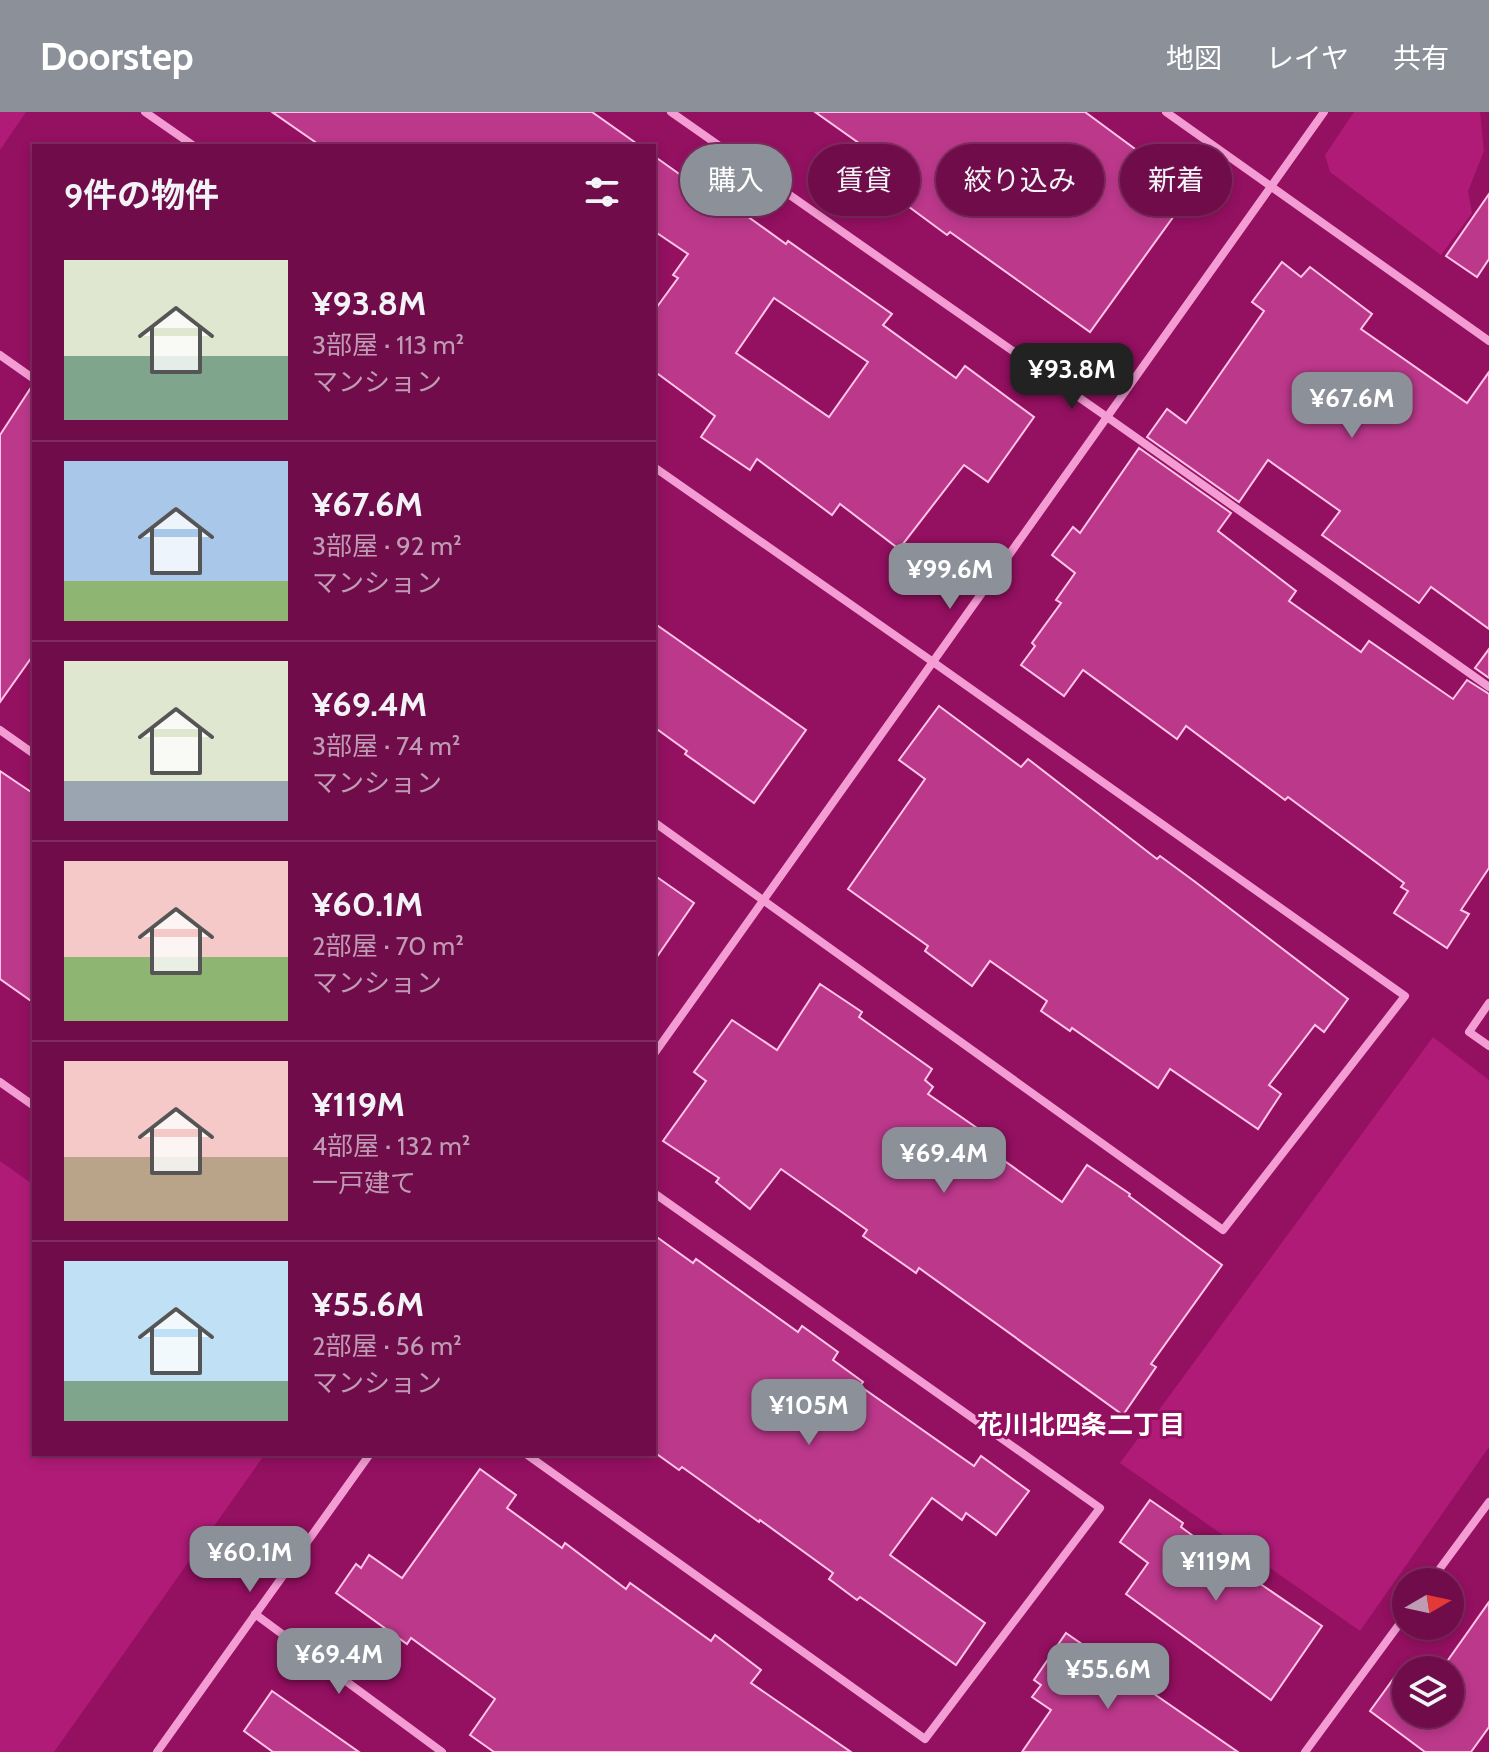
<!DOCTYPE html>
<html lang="ja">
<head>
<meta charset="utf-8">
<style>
  :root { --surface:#6f0c49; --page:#771a53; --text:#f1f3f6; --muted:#c09bb4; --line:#812c61; --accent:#8c9099 }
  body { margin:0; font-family:Cabin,"Noto Sans JP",sans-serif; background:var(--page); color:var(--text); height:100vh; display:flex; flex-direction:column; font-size:30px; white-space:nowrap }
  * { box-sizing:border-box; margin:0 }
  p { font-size:26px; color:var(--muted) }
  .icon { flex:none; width:44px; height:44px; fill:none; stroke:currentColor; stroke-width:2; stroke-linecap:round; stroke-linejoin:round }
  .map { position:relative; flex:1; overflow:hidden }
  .details { position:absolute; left:32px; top:32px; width:624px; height:1312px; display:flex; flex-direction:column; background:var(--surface); border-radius:0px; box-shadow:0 4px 12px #0003,0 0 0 2px var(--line) }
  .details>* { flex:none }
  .hud { position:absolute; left:680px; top:32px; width:688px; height:72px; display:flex; gap:16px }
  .needle { width:52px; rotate:81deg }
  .tools { position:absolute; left:1392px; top:1456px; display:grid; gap:16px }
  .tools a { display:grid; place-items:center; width:72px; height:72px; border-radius:50%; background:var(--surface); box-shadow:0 4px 12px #0003,0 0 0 2px var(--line); font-size:40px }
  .price { position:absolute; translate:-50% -68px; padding:0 18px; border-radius:16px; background:var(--accent); color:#fff; font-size:26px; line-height:52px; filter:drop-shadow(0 2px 4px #0008) }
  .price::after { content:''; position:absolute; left:50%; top:48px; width:24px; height:18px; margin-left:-12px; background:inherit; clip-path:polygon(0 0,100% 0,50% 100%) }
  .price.on { background:#222; color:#fff }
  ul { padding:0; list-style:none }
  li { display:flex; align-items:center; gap:24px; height:200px; padding:0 32px }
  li+li { border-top:2px solid var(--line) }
  li span { display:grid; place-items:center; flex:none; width:224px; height:160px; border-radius:0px; color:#555 }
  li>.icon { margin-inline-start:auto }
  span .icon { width:96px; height:96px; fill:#fffc; stroke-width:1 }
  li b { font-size:34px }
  h2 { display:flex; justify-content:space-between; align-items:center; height:96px; padding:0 32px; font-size:34px }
  .tag { padding:0 28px; border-radius:36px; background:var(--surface); box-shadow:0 4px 12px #0003,0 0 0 2px var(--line); font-size:28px; line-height:72px }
  .tag.on { background:var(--accent); color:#fff }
  header { display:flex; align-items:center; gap:48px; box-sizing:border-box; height:112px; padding:0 40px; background:var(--accent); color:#fff }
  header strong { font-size:38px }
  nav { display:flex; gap:44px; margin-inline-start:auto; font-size:28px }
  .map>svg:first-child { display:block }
  .green { fill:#b01b78 }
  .building { fill:#bc388b; stroke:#fec5e9; stroke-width:2; fill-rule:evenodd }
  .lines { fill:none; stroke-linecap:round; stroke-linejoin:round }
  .street { stroke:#f49dd4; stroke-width:8 }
  .labels { text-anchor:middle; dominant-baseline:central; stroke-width:6; stroke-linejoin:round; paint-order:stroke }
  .neighbourhood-label { font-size:26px; font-weight:bold; fill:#fff; stroke:#941061 }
</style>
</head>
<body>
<header>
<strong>Doorstep</strong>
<nav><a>地図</a><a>レイヤ</a><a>共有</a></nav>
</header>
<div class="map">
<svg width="1489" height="1640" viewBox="0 0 1489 1640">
  <rect width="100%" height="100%" fill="#941061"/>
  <g class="green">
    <path d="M0,0H26L0,38Z"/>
    <path d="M1354,0H1480L1484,39L1468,79L1472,101L1441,143L1330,60L1325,43Z"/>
    <path d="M1433,925L1489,968V1335L1360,1519L1120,1351Z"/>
    <path d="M0,1049L34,1073V1342H265L54,1640H0Z"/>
  </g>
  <g class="building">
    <path d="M272,0H592L640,34H321Z"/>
    <path d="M815,0H1085L1192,79L1090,220L950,120L947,123L851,52L863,34Z"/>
    <path d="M654,44L723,93L726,89L786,132L788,129L892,202L883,213L956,266L965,254L1034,305L988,370L964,353L899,437L840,392L832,403L757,347L750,358L701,325L715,304L654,259V199L678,166L673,163L688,142L654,119ZM774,186L868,250L829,305L736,241Z"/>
    <path d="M1489,82V147L1477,165L1446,144Z"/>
    <path d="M1282,150L1301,165L1310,155L1372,202L1361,217L1467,291L1489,260V517L1431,475L1419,491L1322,423L1340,399L1268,348L1239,390L1147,325L1167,297L1186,311L1264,199L1252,190Z"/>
    <path d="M32,274H34V542L0,590V323Z"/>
    <path d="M1139,336L1231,401L1218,419L1296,479L1289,489L1361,540L1369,529L1453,587L1467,568L1489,582V756L1461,798L1469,802L1447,836L1394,801L1408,779L1401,775L1404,771L1288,685L1285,688L1186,614L1177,627L1083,558L1064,584L1021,553L1035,534L1032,531L1061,491L1056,488L1075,461L1052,443L1073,415L1080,421Z"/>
    <path d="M654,511L806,618L754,691L685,642L687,639L654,615Z"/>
    <path d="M1489,537V566L1475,556Z"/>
    <path d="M939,594L1021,655L1028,647L1157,747L1160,744L1194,769L1348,887L1324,920L1315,913L1269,973L1281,982L1258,1017L1170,957L1158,976L1072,916L1070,919L1041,899L1047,889L990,849L972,874L925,839L928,834L848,777L925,667L899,648Z"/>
    <path d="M0,659L34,682V891L0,867Z"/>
    <path d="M654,763L694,791L654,849Z"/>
    <path d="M820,872L862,900L859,905L932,957L925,968L933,975L928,982L977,1016L971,1025L1062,1090L1087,1053L1130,1082L1129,1084L1222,1153L1151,1252L1156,1255L1123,1303L919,1156L916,1161L863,1124L867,1118L781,1057L750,1097L716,1070L719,1066L663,1029L706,969L694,960L732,908L777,938Z"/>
    <path d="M654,1123L693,1151L696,1147L798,1220L802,1214L838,1240L833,1248L863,1270L860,1274L974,1354L981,1344L1029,1379L996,1423L966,1401L962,1408L932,1386L890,1443L985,1511L956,1553L860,1485L857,1488L829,1467L833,1461L760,1408L759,1410L682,1355L679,1358L654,1340Z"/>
    <path d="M480,1357L516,1383L507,1396L562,1436L565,1431L626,1477L630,1471L711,1529L715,1523L761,1558L751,1571L851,1640H494L470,1623L495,1587L411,1526L407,1532L336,1481L356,1452L361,1456L369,1443L402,1466Z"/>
    <path d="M1150,1388L1183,1411L1181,1415L1258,1472L1259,1471L1322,1514L1271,1588L1126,1482L1148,1451L1120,1430Z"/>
    <path d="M1489,1490V1615L1471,1640H1425L1370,1599L1402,1555L1406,1558V1602H1450V1558H1441Z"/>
    <path d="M1066,1521L1238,1640H1022L1051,1598L1032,1585L1041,1573L1034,1568Z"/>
    <path d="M272,1579L359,1640H273L244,1619Z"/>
  </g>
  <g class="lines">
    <g class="street">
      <path d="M145,0L194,34"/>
      <path d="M671,0L1107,305L1489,575"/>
      <path d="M1166,0L1489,229"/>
      <path d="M0,243L34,267"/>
      <path d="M654,355L933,550L1405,884L1223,1118L654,710"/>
      <path d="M0,618L34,642"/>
      <path d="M1489,891L1469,920L1489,934"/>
      <path d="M654,942L1324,0"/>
      <path d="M0,970L34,994"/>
      <path d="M526,1342L925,1627L1100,1396L654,1081"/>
      <path d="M1430,1470L1489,1390"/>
      <path d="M255,1502L442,1640"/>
      <path d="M157,1640L370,1342"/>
      <path d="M1305,1640L1406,1503"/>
    </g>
  </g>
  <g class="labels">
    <g class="neighbourhood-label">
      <text x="1081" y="1313">花川北四条二丁目</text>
    </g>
  </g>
</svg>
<div class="tools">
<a><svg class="needle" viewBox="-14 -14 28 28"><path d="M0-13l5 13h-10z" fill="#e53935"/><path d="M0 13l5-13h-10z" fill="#c09bb4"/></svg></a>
<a><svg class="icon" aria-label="layers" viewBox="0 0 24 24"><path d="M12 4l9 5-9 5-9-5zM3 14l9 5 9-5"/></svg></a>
</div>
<b class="price on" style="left:1072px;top:299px">¥93.8M</b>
<b class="price" style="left:1352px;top:328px">¥67.6M</b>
<b class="price" style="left:950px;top:499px">¥99.6M</b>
<b class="price" style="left:944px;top:1083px">¥69.4M</b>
<b class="price" style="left:809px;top:1335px">¥105M</b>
<b class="price" style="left:250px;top:1482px">¥60.1M</b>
<b class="price" style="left:1216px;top:1491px">¥119M</b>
<b class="price" style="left:339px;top:1584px">¥69.4M</b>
<b class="price" style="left:1108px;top:1599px">¥55.6M</b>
<div class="hud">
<a class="tag on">購入</a>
<a class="tag">賃貸</a>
<a class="tag">絞り込み</a>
<a class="tag">新着</a>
</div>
<section class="details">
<h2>9件の物件<svg class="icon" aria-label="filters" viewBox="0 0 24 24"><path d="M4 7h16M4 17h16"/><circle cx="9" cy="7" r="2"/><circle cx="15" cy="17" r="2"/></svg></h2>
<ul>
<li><span style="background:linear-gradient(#dfe7d0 60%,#7fa58c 0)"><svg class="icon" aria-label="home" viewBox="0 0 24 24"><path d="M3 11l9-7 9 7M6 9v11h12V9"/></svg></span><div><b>¥93.8M</b><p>3部屋 · 113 m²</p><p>マンション</p></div></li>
<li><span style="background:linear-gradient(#a9c7e8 75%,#8fb573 0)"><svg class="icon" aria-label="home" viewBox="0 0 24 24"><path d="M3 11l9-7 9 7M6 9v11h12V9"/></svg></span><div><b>¥67.6M</b><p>3部屋 · 92 m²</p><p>マンション</p></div></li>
<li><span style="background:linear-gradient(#dfe7d0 75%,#9aa5b1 0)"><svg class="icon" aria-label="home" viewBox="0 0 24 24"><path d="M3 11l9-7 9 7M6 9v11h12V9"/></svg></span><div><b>¥69.4M</b><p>3部屋 · 74 m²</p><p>マンション</p></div></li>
<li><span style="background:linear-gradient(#f6c9c9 60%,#8fb573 0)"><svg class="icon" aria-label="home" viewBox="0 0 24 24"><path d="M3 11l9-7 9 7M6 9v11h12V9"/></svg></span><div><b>¥60.1M</b><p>2部屋 · 70 m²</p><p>マンション</p></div></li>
<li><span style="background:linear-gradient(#f6c9c9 60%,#b9a48a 0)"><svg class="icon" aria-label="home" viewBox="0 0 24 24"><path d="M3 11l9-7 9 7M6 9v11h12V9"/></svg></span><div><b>¥119M</b><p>4部屋 · 132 m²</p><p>一戸建て</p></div></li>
<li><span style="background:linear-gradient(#bfe0f5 75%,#7fa58c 0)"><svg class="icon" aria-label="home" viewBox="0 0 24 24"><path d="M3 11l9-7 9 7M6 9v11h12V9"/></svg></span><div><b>¥55.6M</b><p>2部屋 · 56 m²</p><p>マンション</p></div></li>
</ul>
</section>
</div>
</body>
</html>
